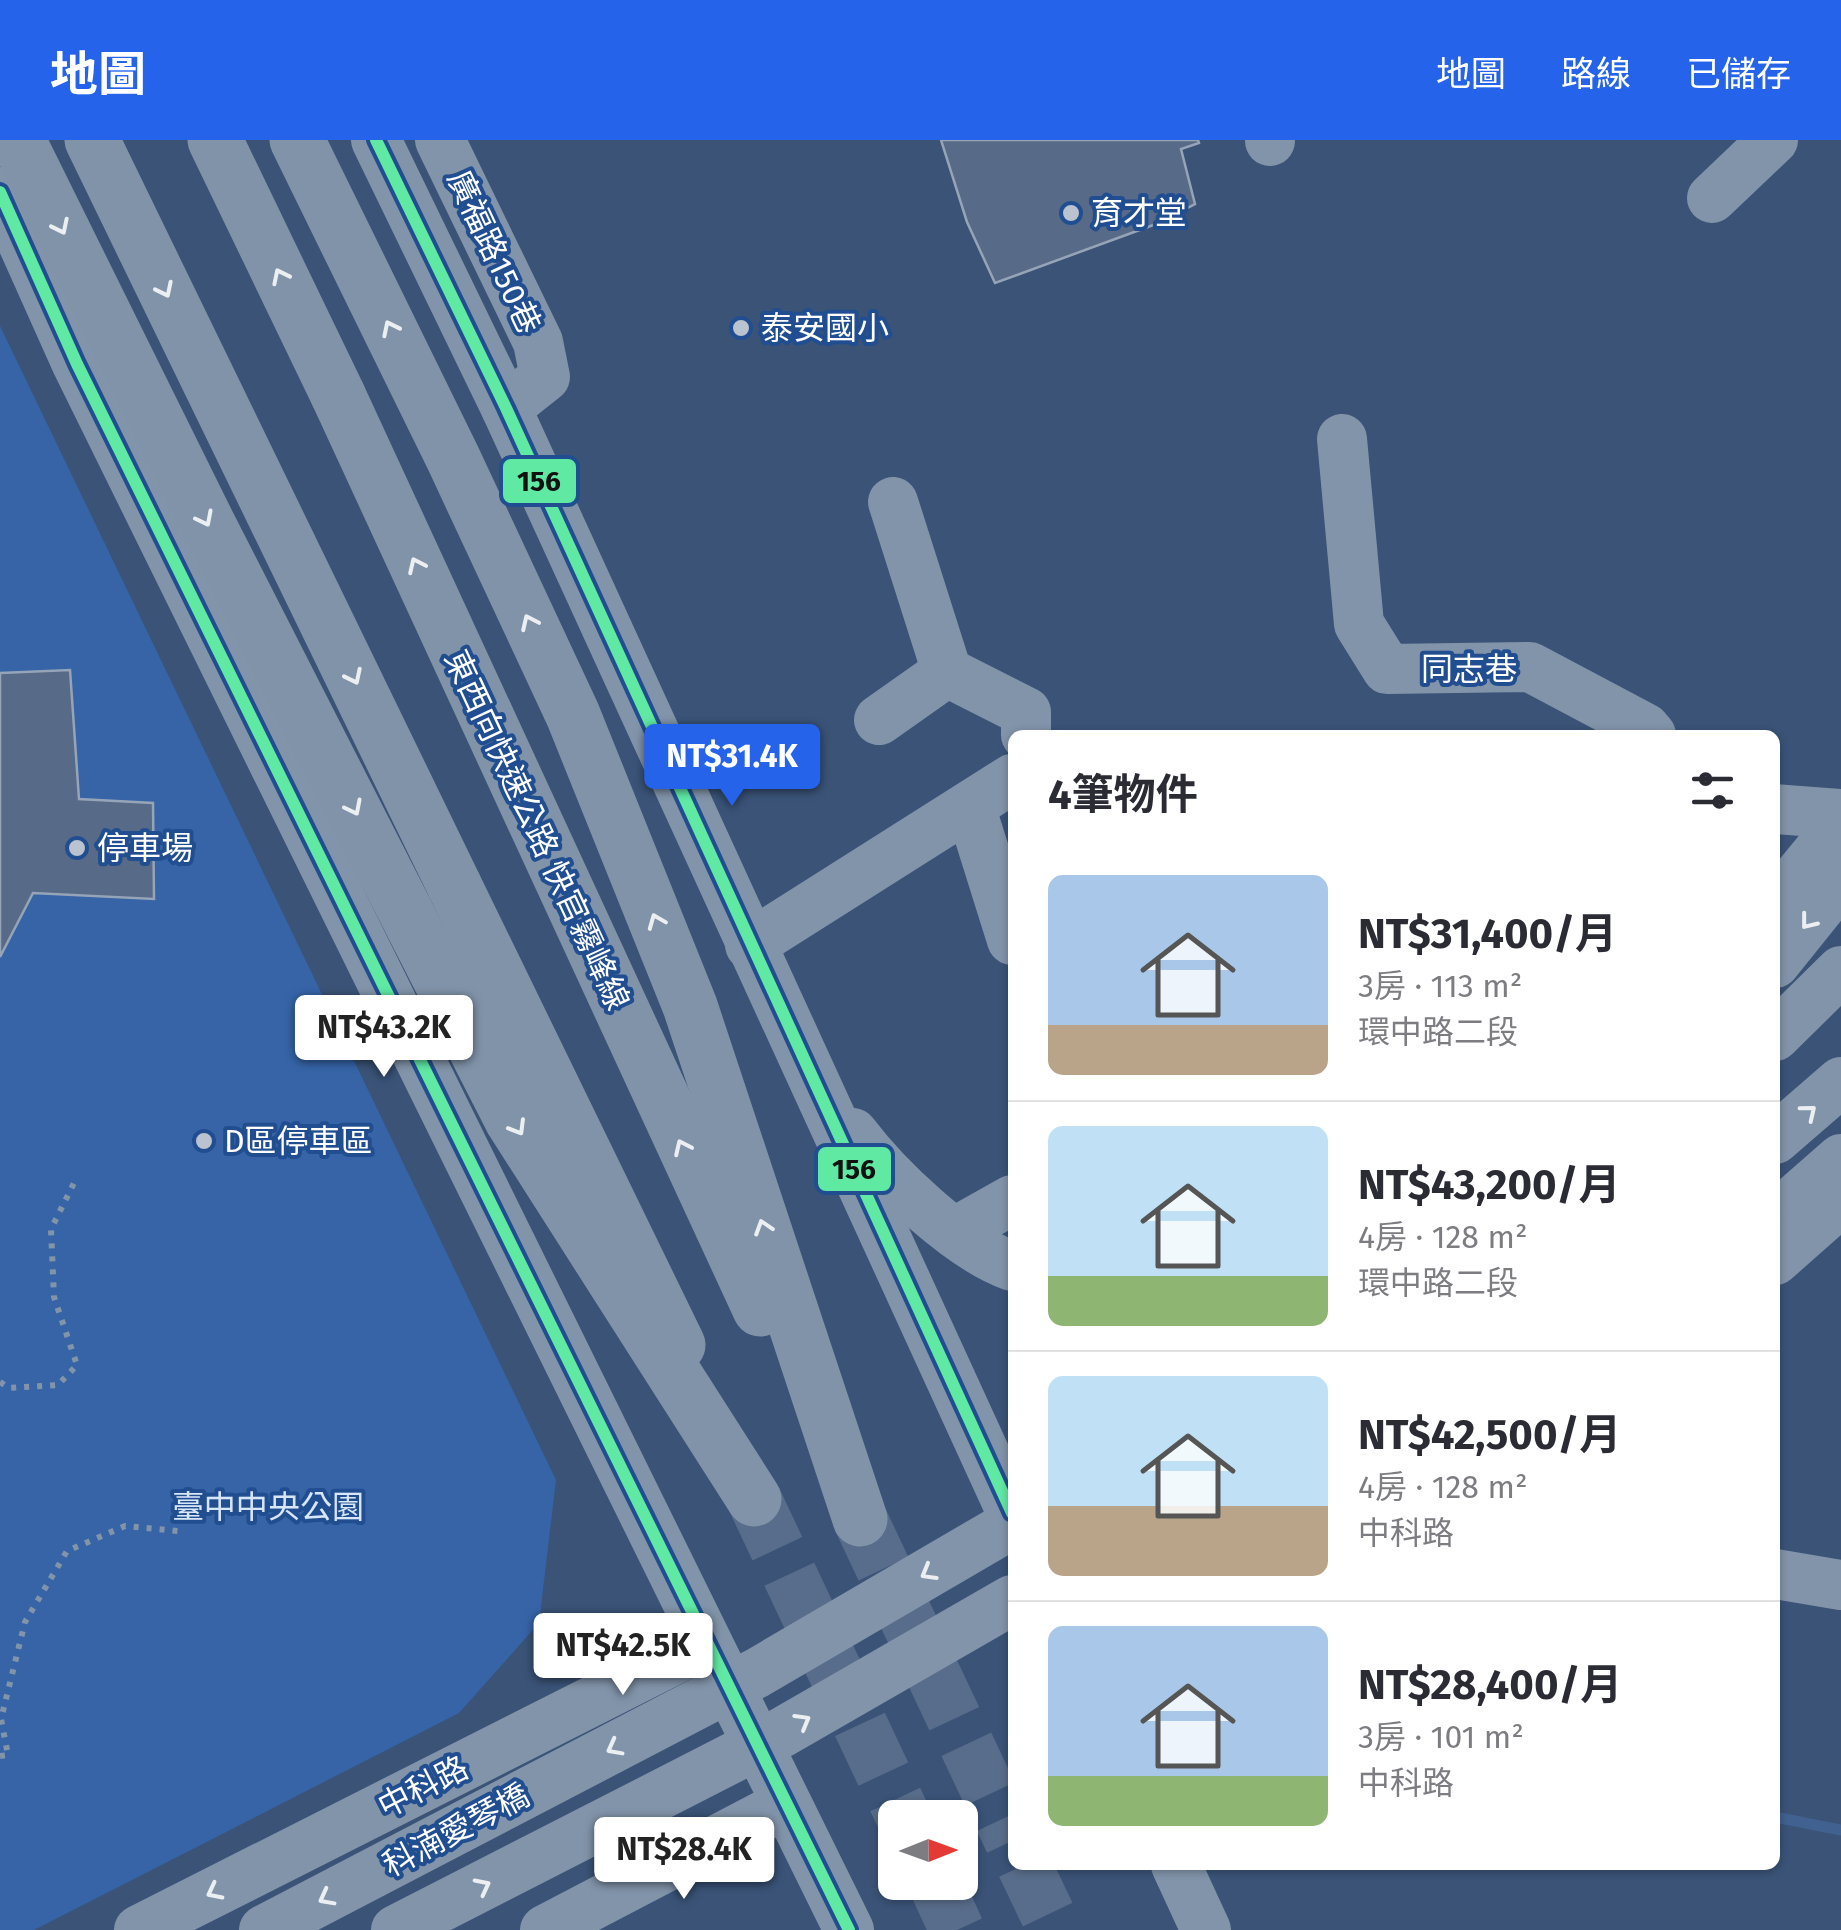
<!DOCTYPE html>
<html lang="zh-TW">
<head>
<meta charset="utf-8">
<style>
  :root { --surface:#fff; --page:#f7f7f7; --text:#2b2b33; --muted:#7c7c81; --line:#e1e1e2; --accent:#2563eb }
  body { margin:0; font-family:"Fira Sans","Noto Sans TC",sans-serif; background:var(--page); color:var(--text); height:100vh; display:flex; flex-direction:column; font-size:38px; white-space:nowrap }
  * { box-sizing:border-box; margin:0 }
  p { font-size:32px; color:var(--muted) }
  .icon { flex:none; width:55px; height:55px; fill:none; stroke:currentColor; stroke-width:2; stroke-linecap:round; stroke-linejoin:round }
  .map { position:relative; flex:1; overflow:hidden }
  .side { position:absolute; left:1008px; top:590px; width:772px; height:1140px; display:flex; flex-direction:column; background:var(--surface); border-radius:15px; box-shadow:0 2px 8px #0004 }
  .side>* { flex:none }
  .needle { width:65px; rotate:89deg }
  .buttons { position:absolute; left:878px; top:1660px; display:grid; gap:20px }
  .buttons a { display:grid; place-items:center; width:100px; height:100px; border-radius:15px; background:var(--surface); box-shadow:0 2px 8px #0004; font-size:50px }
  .price { position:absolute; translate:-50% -85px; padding:0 22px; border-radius:10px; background:#fff; color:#222; font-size:32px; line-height:65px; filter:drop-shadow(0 2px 5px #0008) }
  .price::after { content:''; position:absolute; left:50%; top:60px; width:30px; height:22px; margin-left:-15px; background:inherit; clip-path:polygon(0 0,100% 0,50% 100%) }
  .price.active { background:var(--accent); color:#fff }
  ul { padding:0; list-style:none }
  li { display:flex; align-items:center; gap:30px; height:250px; padding:0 40px }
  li+li { border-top:2px solid var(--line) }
  li span { display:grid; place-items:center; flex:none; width:280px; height:200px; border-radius:15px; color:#555 }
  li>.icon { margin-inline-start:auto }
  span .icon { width:120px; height:120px; fill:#fffc; stroke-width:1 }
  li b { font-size:42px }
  h2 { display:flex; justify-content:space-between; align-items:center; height:120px; padding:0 40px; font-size:42px }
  header { display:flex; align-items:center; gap:60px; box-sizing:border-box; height:140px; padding:0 50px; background:var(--accent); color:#fff }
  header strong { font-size:48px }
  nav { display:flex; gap:55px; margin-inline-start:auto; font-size:35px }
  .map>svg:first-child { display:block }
  .green { fill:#3664a7 }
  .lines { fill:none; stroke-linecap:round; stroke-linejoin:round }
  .stream { stroke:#416190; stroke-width:11 }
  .building { fill:#576a87; stroke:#96a4b8; stroke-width:2.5 }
  .highway-tunnel { stroke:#586d8b; stroke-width:55; stroke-dasharray:55 28; stroke-linecap:butt }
  .path { stroke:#8294aa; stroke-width:6; stroke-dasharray:5 8; stroke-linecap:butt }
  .minor { stroke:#8294aa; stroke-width:50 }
  .highway { stroke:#8193a9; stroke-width:55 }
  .minor-bridge { stroke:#8294aa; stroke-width:50 }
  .highway-bridge { stroke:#8193a9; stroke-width:55 }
  .bus-1-casing { stroke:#214e90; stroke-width:20 }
  .bus-1 { stroke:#60e9a3; stroke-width:12 }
  .oneway { stroke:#eceff2 }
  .poi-dot { fill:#bac3cf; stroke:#214e90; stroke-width:4 }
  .labels { text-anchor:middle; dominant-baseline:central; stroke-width:8; stroke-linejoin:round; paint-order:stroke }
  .poi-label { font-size:32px; fill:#fff; stroke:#214e90; text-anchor:start }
  .street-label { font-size:32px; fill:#fff; stroke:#214e90 }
  .park-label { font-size:32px; fill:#d7e6f9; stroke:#214e90 }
  .line-badge { stroke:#214e90; stroke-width:4 }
  .pale-badge-label { font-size:28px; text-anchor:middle; font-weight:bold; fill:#111 }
</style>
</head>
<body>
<header>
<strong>地圖</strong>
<nav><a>地圖</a><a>路線</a><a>已儲存</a></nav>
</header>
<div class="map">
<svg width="1841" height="1790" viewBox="0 0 1841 1790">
  <rect width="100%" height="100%" fill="#3a5377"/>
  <path class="green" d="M0,186L556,1340L539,1483L459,1573L34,1790H0Z"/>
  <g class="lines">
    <path class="stream" d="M1775,1677L1841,1690"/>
  </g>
  <g class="building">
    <path d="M941,0H1198L1199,3L1181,9L1195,64L1156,84L995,143L967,82Z"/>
    <path d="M70,530L79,659L153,663L154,759L33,753L0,817V533Z"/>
  </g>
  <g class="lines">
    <g class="highway-tunnel">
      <path d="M754,1359L904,1678"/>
      <path d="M860,1379L1012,1701"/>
      <path d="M1024,1725L1055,1790"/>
      <path d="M935,1742L957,1790"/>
    </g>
    <g class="path">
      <path d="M0,1242L9,1248L58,1245L77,1225L54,1157L51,1089L75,1041"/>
      <path d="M0,1616L8,1615L1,1579L25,1482L67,1411L125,1386L178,1391"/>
    </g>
    <g class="minor">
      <path d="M376,0L506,268L1012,1373"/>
      <path d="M440,0L538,202L545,237L506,268"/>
      <path d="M1270,0V1"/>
      <path d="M0,52L77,224L849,1790"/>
      <path d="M1712,58L1773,0"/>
      <path d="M1342,299L1359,484L1387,529L1530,527L1645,588L1651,595"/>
      <path d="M893,362L947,532L1026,572V595"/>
      <path d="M879,580L947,532"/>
      <path d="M970,666L1012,800"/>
      <path d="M1775,669L1841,674"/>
      <path d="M1775,764L1841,684"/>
      <path d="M750,805L1012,639"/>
      <path d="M1775,823L1841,741"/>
      <path d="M1775,896L1841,831"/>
      <path d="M853,993C887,1038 959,1107 1012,1126"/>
      <path d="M1775,999L1841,942"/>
      <path d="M1775,1077L1841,1019"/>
      <path d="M955,1092L1012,1060"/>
      <path d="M1775,1120L1835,1067"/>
      <path d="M1775,1434L1841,1445"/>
      <path d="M1176,1725L1206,1790"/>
      <path d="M139,1790L707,1503"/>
      <path d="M545,1790L786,1664"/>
    </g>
    <g class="highway">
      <path d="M297,0L453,318L573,575L690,866L860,1379"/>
      <path d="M338,255L760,1169"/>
      <path d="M454,745L678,1205"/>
    </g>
    <g class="minor-bridge">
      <path d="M264,1790L757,1533L1012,1384"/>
      <path d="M396,1790L781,1593L1012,1460"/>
    </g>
    <g class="highway-bridge">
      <path d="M18,0L206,380L512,980L754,1359"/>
      <path d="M92,0L454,745"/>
      <path d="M215,0L338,255"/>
    </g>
    <defs>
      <g id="bus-1">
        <path d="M376,0L506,268L1012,1373"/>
        <path d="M0,52L77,224L849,1790"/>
      </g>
    </defs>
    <use href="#bus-1" class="bus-1-casing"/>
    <use href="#bus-1" class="bus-1"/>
  </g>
  <defs><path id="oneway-chevron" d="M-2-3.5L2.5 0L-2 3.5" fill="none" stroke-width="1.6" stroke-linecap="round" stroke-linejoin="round" transform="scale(2.5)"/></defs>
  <g class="oneway">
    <use href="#oneway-chevron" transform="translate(61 87) rotate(64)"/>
    <use href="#oneway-chevron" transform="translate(280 136) rotate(-116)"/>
    <use href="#oneway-chevron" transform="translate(165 150) rotate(64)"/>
    <use href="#oneway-chevron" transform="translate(390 188) rotate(-116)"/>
    <use href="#oneway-chevron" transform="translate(205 379) rotate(63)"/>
    <use href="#oneway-chevron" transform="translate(416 425) rotate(-115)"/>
    <use href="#oneway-chevron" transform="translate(529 482) rotate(-115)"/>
    <use href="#oneway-chevron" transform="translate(354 537) rotate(64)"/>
    <use href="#oneway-chevron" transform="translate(354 668) rotate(63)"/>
    <use href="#oneway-chevron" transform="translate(656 781) rotate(-112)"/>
    <use href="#oneway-chevron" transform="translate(1808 782) rotate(128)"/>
    <use href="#oneway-chevron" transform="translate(1809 972) rotate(-39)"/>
    <use href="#oneway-chevron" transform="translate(518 988) rotate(59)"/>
    <use href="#oneway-chevron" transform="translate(682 1007) rotate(-115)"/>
    <use href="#oneway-chevron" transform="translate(763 1087) rotate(-108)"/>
    <use href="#oneway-chevron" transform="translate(928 1433) rotate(150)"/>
    <use href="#oneway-chevron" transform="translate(803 1581) rotate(-30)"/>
    <use href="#oneway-chevron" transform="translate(614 1608) rotate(152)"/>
    <use href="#oneway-chevron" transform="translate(483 1746) rotate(-27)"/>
    <use href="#oneway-chevron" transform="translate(214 1752) rotate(153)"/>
    <use href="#oneway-chevron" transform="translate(326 1758) rotate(152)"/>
  </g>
  <g class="poi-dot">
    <circle cx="1071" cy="73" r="10"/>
    <circle cx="741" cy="188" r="10"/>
    <circle cx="77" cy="708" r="10"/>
    <circle cx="204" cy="1001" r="10"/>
  </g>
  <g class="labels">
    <g class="poi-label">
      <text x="1091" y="73">育才堂</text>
      <text x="761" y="188">泰安國小</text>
      <text x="97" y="708">停車場</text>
      <text x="224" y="1001">D區停車區</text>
    </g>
    <g class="street-label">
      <text transform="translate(494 112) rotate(65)">廣福路150巷</text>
      <text x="1469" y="529">同志巷</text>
      <text transform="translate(537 690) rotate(65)">東西向快速公路 快官霧峰線</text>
      <text transform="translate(423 1647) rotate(-27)">中科路</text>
      <text transform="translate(456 1690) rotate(-28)">科湳愛琴橋</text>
    </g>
    <g class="park-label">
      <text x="268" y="1367">臺中中央公園</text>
    </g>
  </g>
  <g class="line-badge">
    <rect x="501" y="317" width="77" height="48" rx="10" fill="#60e9a3"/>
    <rect x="816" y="1005" width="77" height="48" rx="10" fill="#60e9a3"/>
  </g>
  <g class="pale-badge-label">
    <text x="539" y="351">156</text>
    <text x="854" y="1039">156</text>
  </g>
</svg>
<div class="buttons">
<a><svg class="needle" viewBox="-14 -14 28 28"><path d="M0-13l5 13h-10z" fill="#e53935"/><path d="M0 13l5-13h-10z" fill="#7c7c81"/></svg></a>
</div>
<b class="price active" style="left:732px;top:669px">NT$31.4K</b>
<b class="price" style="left:384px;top:940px">NT$43.2K</b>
<b class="price" style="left:623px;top:1558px">NT$42.5K</b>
<b class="price" style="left:684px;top:1762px">NT$28.4K</b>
<section class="side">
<h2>4筆物件<svg class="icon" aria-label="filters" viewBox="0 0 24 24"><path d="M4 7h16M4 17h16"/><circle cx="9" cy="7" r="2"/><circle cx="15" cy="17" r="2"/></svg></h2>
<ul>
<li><span style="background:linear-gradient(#a9c7e8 75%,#b9a48a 0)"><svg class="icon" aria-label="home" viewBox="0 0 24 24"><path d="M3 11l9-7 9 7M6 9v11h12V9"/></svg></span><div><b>NT$31,400/月</b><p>3房 · 113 m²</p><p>環中路二段</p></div></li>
<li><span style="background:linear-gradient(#bfe0f5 75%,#8fb573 0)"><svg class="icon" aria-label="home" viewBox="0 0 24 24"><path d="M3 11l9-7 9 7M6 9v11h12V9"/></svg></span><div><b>NT$43,200/月</b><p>4房 · 128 m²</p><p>環中路二段</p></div></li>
<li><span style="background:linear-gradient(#bfe0f5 65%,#b9a48a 0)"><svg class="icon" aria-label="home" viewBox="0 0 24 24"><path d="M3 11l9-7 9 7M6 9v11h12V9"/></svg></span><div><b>NT$42,500/月</b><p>4房 · 128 m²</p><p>中科路</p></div></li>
<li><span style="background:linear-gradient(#a9c7e8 75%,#8fb573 0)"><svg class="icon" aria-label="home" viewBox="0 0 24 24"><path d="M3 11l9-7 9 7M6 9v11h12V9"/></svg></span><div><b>NT$28,400/月</b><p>3房 · 101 m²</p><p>中科路</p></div></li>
</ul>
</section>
</div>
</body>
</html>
